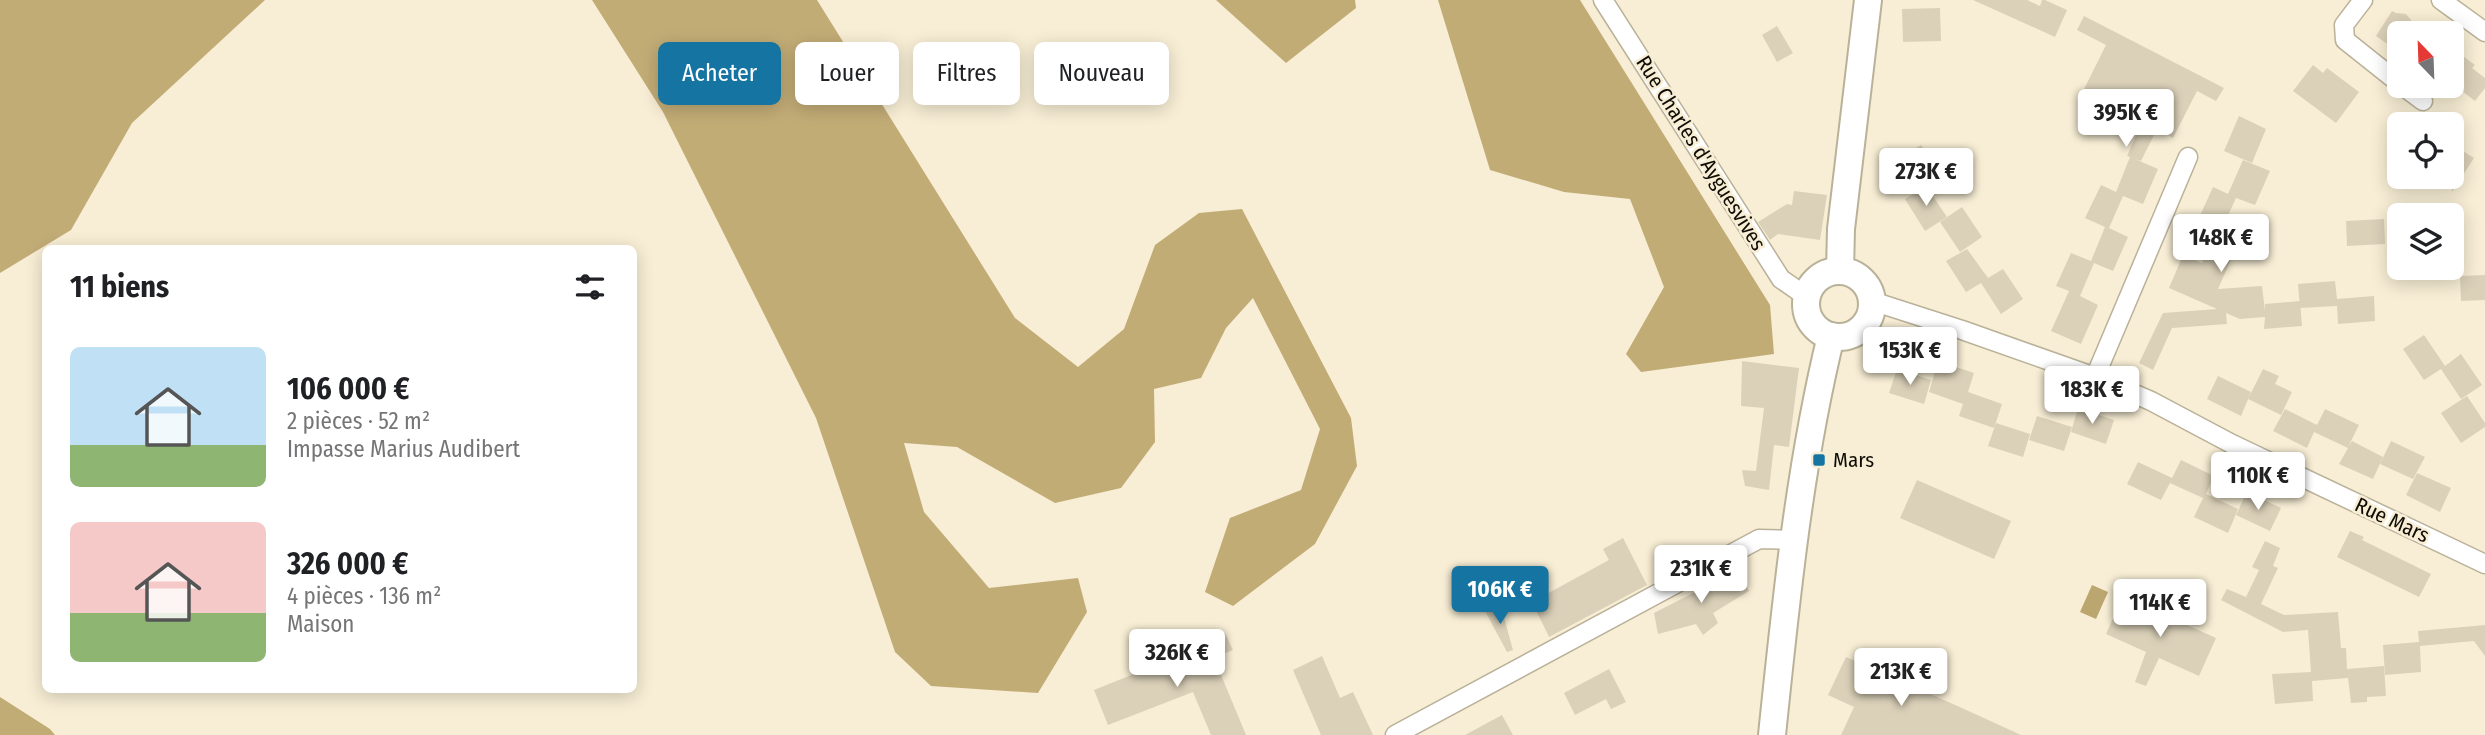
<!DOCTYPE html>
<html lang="fr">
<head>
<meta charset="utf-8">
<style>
  :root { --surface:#fff; --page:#f2f2f2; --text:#202124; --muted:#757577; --accent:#1674a2 }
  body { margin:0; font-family:"Fira Sans Condensed",sans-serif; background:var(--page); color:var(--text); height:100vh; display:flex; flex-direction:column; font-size:26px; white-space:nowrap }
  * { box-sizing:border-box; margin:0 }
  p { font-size:23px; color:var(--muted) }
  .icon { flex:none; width:38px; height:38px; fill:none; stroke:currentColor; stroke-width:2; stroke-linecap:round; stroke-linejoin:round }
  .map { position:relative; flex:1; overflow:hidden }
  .panel { position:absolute; left:42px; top:245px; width:595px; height:448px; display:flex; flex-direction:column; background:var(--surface); border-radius:10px; box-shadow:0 4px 18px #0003 }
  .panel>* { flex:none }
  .top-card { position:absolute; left:658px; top:42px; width:665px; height:63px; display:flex; gap:14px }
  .needle { width:46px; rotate:337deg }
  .controls { position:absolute; left:2387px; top:21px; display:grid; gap:14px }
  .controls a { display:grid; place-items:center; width:77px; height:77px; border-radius:10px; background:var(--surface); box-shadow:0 4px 18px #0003; font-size:35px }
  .price { position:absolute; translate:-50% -60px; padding:0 16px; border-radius:7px; background:#fff; color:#222; font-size:23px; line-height:46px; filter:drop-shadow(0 2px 4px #0008) }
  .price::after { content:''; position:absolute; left:50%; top:42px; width:21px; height:16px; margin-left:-10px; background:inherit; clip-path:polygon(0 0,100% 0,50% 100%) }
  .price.current { background:var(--accent); color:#fff }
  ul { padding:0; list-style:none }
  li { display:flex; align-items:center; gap:21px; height:175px; padding:0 28px }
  li span { display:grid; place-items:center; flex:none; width:196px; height:140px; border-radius:10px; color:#555 }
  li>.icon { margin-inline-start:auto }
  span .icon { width:84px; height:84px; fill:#fffc; stroke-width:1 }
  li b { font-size:30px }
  h2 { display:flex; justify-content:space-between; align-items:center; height:84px; padding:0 28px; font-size:30px }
  .tag { padding:0 24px; border-radius:10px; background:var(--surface); box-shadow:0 4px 18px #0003; font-size:24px; line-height:63px }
  .tag.current { background:var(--accent); color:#fff }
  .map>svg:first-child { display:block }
  .forest { fill:#c2ac76 }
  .water { fill:#bba670 }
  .building { fill:#dbd1b9 }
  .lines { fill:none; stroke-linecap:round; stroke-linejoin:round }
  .street-casing { stroke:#bab199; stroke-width:21 }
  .secondary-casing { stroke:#bab199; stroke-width:30 }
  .street { stroke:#fff; stroke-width:18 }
  .secondary { stroke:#fff; stroke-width:26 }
  .poi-dot { fill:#1674a2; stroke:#f8eed5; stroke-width:2.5 }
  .labels { text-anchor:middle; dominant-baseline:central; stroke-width:5; stroke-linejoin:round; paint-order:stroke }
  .street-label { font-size:21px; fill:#0f0c05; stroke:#f8eed5 }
  .poi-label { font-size:21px; fill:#0f0c05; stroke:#f8eed5; text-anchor:start }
</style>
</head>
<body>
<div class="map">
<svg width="2485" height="735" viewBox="0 0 2485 735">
  <rect width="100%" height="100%" fill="#f8eed5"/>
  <g class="forest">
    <path d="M0,0H265L132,123L71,230L0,273Z"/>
    <path d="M592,0H817L1015,318L1078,367L1124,329L1155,245L1199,213L1242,209L1351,418L1357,466L1315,544L1233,606L1205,592L1230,518L1301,490L1320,429L1253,298L1226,328L1201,378L1154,389L1155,442L1121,488L1055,503L957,447L904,443L924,512L989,588L1078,578L1087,612L1038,693L931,686L895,652L816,418L663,112Z"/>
    <path d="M1216,0H1355L1356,8L1286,63Z"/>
    <path d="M1438,0H1580L1770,305L1774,354L1641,372L1626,354L1664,287L1630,199L1564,192L1490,170Z"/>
    <path d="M0,697L50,729L55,735H0Z"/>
  </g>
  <path class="water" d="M2092,585L2108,592L2096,619L2080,612Z"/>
  <g class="building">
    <path d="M1973,0H2027L2040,6L2042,0H2045L2067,10L2055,37Z"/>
    <path d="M1940,8L1941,41L1903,42L1902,9Z"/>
    <path d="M2392,11L2396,13L2406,14L2422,33H2399L2390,46L2376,36Z"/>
    <path d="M2084,16L2224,88L2216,101L2197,91L2173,138L2157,129L2141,161L2135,159L2158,169L2143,204L2123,196L2109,228L2128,237L2113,271L2094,263L2080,296L2098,305L2081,344L2051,331L2069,291L2056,286L2071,253L2091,261L2105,227L2085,218L2101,185L2116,192L2130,157L2127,156L2142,122L2083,91L2106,45L2077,30Z"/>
    <path d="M1777,26L1793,53L1777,62L1762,35Z"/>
    <path d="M2452,48L2475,65L2472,68L2485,78V88L2475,101L2458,88L2460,85L2452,79Z"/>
    <path d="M2313,65L2323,73L2327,68L2359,92L2336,123L2293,91Z"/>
    <path d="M2239,116L2266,129L2252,163L2224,151Z"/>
    <path d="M2452,144L2474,158L2452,192Z"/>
    <path d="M1921,145L1942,175L1919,190L1898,159Z"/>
    <path d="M2243,160L2270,171L2255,205L2236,198L2221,231L2240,239L2218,289L2262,286L2265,311V304L2300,301L2302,326L2264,329L2265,317L2240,319L2226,313L2227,324L2172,328L2153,370L2139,363L2163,313L2217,309L2169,288L2183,255L2202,263L2216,229L2198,220L2213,187L2228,194Z"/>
    <path d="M1926,186L1947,217L1925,231L1905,199Z"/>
    <path d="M1794,191L1827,195L1820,240L1778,234L1770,240L1758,222L1787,204L1792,205Z"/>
    <path d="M1962,207L1982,237L1960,252L1940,222Z"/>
    <path d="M2384,219L2385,244L2347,246L2346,221Z"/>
    <path d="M1967,249L1988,278L2003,269L2023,299L2001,314L1981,283L1966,292L1946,261Z"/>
    <path d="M2485,275V300L2461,301L2460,276Z"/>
    <path d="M2335,281L2337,299L2374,296L2375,321L2338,324L2337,306L2300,308L2298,284Z"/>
    <path d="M2424,335L2445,366L2461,354L2482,385L2461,399L2441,369L2424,380L2403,349Z"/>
    <path d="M1742,361L1799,368L1789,447L1774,445L1769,490L1745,486L1742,470L1756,471L1764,408L1741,406Z"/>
    <path d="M1938,361L1974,373L1968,392L2002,404L1994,428L1959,416L1963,404L1929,392Z"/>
    <path d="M1897,369L1931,380L1924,404L1889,393Z"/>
    <path d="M2263,369L2279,376L2275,384L2292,392L2281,415L2248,399Z"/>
    <path d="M2218,376L2251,392L2241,416L2207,399Z"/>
    <path d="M2467,396L2485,423V427L2461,443L2441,413Z"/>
    <path d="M2078,408L2114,420L2106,444L2071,432Z"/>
    <path d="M2285,409L2317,425L2325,409L2359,425L2348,447L2352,441L2383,457L2373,479L2339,464L2348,448L2314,432L2307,448L2273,431Z"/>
    <path d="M2037,416L2072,427L2064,451L2029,440Z"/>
    <path d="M1996,423L2030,434L2023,457L1988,446Z"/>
    <path d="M2391,441L2425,457L2413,479L2380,464Z"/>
    <path d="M2181,460L2214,476L2206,494L2238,509L2228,533L2194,517L2203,498L2170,483L2172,479L2161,500L2127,484L2138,462L2172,478Z"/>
    <path d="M2417,473L2451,488L2440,512L2406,495Z"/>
    <path d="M1917,480L2011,521L1994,559L1900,518Z"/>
    <path d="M2247,492L2281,508L2270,531L2236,515Z"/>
    <path d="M2350,531L2364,537L2362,540L2431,574L2419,597L2337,557Z"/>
    <path d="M1623,538L1647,585L1549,637L1532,602L1609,560L1603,549Z"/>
    <path d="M2265,541L2280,548L2273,566L2278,568L2261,604L2284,615L2338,612L2341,648H2346L2347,669L2384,666L2386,696L2367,697V702L2351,703L2348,678L2312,681L2313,701L2275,704L2272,674L2311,672L2308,630L2283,632L2221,600L2227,589L2246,597L2259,570L2252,567Z"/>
    <path d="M1738,570L1749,591L1713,613L1718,623L1703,635L1696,624L1658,634L1654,613Z"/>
    <path d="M2123,596L2216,638L2199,676L2159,658L2146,686L2135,682L2146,652L2106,634Z"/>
    <path d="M1493,607H1501L1513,650L1507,652L1485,611Z"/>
    <path d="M2485,625V656L2474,641L2420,646L2421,672L2385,675L2383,645L2419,642L2418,631Z"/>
    <path d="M1225,633L1233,650L1214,658L1246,735H1211L1193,692L1108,725L1094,690L1176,657Z"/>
    <path d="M1322,656L1340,698L1353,692L1373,735H1321L1293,670Z"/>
    <path d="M1846,657L1962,708L2021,735H1841L1854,707L1828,695Z"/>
    <path d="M1609,669L1626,702L1611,709L1606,699L1575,715L1564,693Z"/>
    <path d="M1502,715L1513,735H1465Z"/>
  </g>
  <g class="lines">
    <defs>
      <g id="street">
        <path d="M1603,0L1781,279L1807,297"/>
        <path d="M2363,0L2344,25L2345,40L2399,83"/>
        <path d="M2441,0L2485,32"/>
        <path d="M2403,86L2423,101"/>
        <path d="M1872,301L1962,330L2095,377L2151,401L2232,444L2485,564"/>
        <path d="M2095,377L2188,157"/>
        <path d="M1395,735L1759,539L1794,540"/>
      </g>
      <g id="secondary">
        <path d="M1840,271L1841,229L1868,0"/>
        <circle cx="1839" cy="304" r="33"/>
        <path d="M1772,735C1786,601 1799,467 1831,336"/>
      </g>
    </defs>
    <use href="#street" class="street-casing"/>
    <use href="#secondary" class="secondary-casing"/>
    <use href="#street" class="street"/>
    <use href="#secondary" class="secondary"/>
  </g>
  <rect class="poi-dot" x="1812" y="453" width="14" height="14" rx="3.5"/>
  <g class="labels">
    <g class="street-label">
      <text transform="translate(1701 153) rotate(58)">Rue Charles d'Ayguesvives</text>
      <text transform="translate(2392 520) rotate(25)">Rue Mars</text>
    </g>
    <g class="poi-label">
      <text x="1833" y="460">Mars</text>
    </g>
  </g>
</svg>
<div class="controls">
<a><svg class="needle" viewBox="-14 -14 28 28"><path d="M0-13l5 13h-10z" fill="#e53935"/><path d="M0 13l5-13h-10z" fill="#757577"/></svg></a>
<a><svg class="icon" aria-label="locate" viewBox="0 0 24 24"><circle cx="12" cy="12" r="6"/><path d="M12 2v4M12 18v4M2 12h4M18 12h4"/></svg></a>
<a><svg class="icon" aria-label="layers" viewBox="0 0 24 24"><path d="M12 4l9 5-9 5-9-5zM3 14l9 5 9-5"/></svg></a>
</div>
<b class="price" style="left:2126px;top:149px">395K €</b>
<b class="price" style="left:1926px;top:208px">273K €</b>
<b class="price" style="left:2221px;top:274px">148K €</b>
<b class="price" style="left:1910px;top:387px">153K €</b>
<b class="price" style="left:2092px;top:426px">183K €</b>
<b class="price" style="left:2258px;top:512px">110K €</b>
<b class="price" style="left:1701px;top:605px">231K €</b>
<b class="price current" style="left:1500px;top:626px">106K €</b>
<b class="price" style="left:2160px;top:639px">114K €</b>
<b class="price" style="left:1177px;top:689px">326K €</b>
<b class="price" style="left:1901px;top:708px">213K €</b>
<div class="top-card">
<a class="tag current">Acheter</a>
<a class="tag">Louer</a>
<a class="tag">Filtres</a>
<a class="tag">Nouveau</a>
</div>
<section class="panel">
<h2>11 biens<svg class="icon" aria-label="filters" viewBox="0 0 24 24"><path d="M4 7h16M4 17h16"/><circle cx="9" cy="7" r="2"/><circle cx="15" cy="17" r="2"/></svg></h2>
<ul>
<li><span style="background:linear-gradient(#bfe0f5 70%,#8fb573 0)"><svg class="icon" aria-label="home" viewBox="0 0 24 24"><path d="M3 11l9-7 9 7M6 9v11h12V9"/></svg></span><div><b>106 000 €</b><p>2 pièces · 52 m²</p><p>Impasse Marius Audibert</p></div></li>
<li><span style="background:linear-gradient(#f6c9c9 65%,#8fb573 0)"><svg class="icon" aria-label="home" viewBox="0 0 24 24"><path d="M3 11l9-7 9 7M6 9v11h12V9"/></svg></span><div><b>326 000 €</b><p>4 pièces · 136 m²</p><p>Maison</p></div></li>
</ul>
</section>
</div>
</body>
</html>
